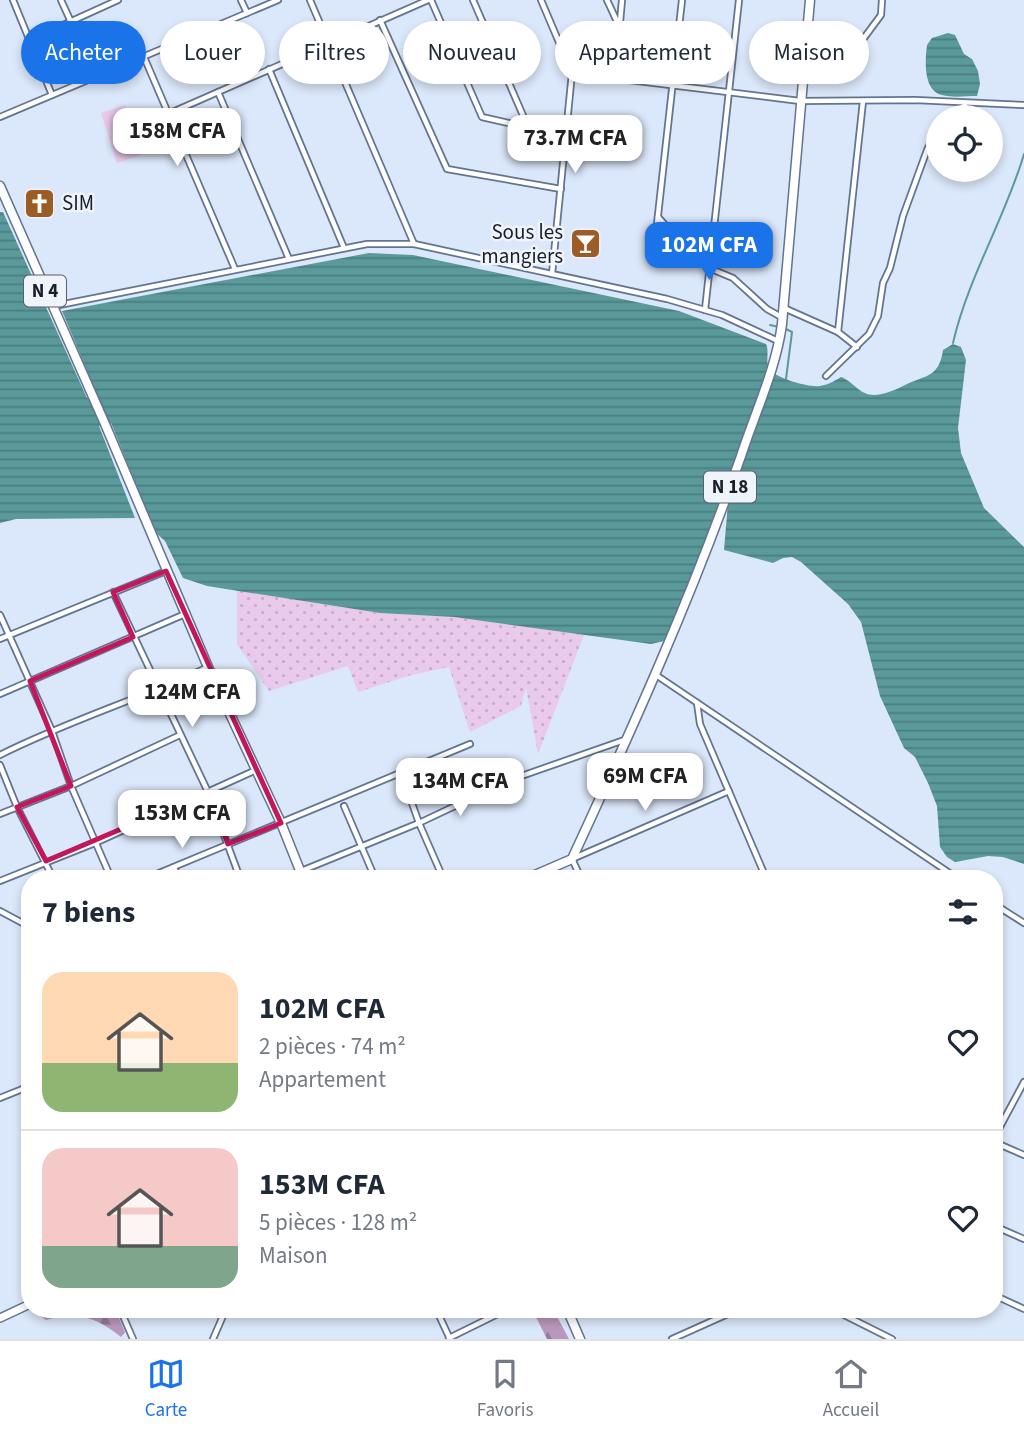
<!DOCTYPE html>
<html lang="fr">
<head>
<meta charset="utf-8">
<style>
  :root { --surface:#fff; --page:#f6f6f7; --text:#1f2937; --muted:#747a83; --line:#e0e1e3; --accent:#1a73e8 }
  body { margin:0; font-family:"Source Sans 3",sans-serif; background:var(--page); color:var(--text); height:100vh; display:flex; flex-direction:column; font-size:26px; white-space:nowrap }
  * { box-sizing:border-box; margin:0 }
  p { font-size:23px; color:var(--muted) }
  .icon { flex:none; width:38px; height:38px; fill:none; stroke:currentColor; stroke-width:2; stroke-linecap:round; stroke-linejoin:round }
  .map { position:relative; flex:1; overflow:hidden }
  .panel { position:absolute; left:21px; top:870px; width:982px; height:448px; display:flex; flex-direction:column; background:var(--surface); border-radius:28px; box-shadow:0 4px 10px #0003 }
  .panel>* { flex:none }
  .guide { position:absolute; left:21px; top:21px; width:984px; height:63px; display:flex; gap:14px }
  .tools { position:absolute; left:926px; top:105px; display:grid; gap:14px }
  .tools a { display:grid; place-items:center; width:77px; height:77px; border-radius:50%; background:var(--surface); box-shadow:0 4px 10px #0003; font-size:35px }
  .price { position:absolute; translate:-50% -60px; padding:0 16px; border-radius:14px; background:#fff; color:#222; font-size:23px; line-height:46px; filter:drop-shadow(0 2px 4px #0008) }
  .price::after { content:''; position:absolute; left:50%; top:42px; width:21px; height:16px; margin-left:-10px; background:inherit; clip-path:polygon(0 0,100% 0,50% 100%) }
  .price.current { background:var(--accent); color:#fff }
  ul { padding:0; list-style:none }
  li { display:flex; align-items:center; gap:21px; height:175px; padding:0 21px }
  li+li { border-top:2px solid var(--line) }
  li span { display:grid; place-items:center; flex:none; width:196px; height:140px; border-radius:21px; color:#555 }
  li>.icon { margin-inline-start:auto }
  span .icon { width:84px; height:84px; fill:#fffc; stroke-width:1 }
  li b { font-size:30px }
  h2 { display:flex; justify-content:space-between; align-items:center; height:84px; padding:0 21px; font-size:30px }
  .tag { padding:0 24px; border-radius:32px; background:var(--surface); box-shadow:0 4px 10px #0003; font-size:24px; line-height:63px }
  .tag.current { background:var(--accent); color:#fff }
  .tab-bar { display:flex; justify-content:space-around; align-items:center; height:98px; border-top:2px solid var(--line); background:var(--surface); font-size:19px; color:var(--muted) }
  .tab-bar a { display:grid; justify-items:center; gap:4px }
  .tab-bar .current { color:var(--accent) }
  .map>svg:first-child { display:block }
  .grass { fill:#e9c9ec }
  .forest { fill:url(#forest-firs) }
  .garden { fill:url(#garden-dots) }
  .water { fill:url(#water-rules) }
  .lines { fill:none; stroke-linecap:round; stroke-linejoin:round }
  .stream { stroke:#5a9a9b; stroke-width:2 }
  .minor-casing { stroke:#637490; stroke-width:8 }
  .secondary-casing { stroke:#637490; stroke-width:10 }
  .primary-casing { stroke:#637490; stroke-width:11 }
  .trunk-casing { stroke:#637490; stroke-width:11 }
  .minor { stroke:#fff; stroke-width:4.5 }
  .secondary { stroke:#fff; stroke-width:7 }
  .primary { stroke:#fff; stroke-width:8 }
  .trunk { stroke:#fff; stroke-width:8 }
  .marked { fill:none; stroke:#c2185b; stroke-width:5; stroke-linejoin:round }
  .labels { text-anchor:middle; dominant-baseline:central; stroke-width:5; stroke-linejoin:round; paint-order:stroke }
  .shield { fill:#eff3fa; stroke:#595f69; stroke-width:2 }
  .shield-label { font-size:19px; font-weight:bold; fill:#19202b }
  .poi-label { font-size:21px; fill:#19202b; stroke:#eff3fa; text-anchor:start }
</style>
</head>
<body>
<div class="map">
<svg width="1024" height="1339" viewBox="0 0 1024 1339">
  <defs>
    <pattern id="forest-firs" width="22" height="20" patternUnits="userSpaceOnUse" patternTransform="scale(1.75)"><rect width="22" height="20" fill="#ba98bd"/><path d="M5 1l3.5 6h-7zM16 11l3.5 6h-7z" fill="#967c9a"/></pattern>
    <pattern id="garden-dots" width="8" height="8" patternUnits="userSpaceOnUse" patternTransform="scale(1.75)"><rect width="8" height="8" fill="#e9c9ec"/><path d="M2 2h.1M6 6h.1" fill="none" stroke="#c7accb" stroke-width="1.8" stroke-linecap="round"/></pattern>
    <pattern id="water-rules" width="6" height="5" patternUnits="userSpaceOnUse" patternTransform="scale(1.75)"><rect width="6" height="5" fill="#5a9a9b"/><path d="M0 2.5h6" fill="none" stroke="#4a7d7f"/></pattern>
  </defs>
  <rect width="100%" height="100%" fill="#dbe7fa"/>
  <path class="grass" d="M125,105L141,155L117,163L101,113Z"/>
  <g class="forest">
    <path d="M46,1309H115L125,1332L121,1337C97,1317 76,1311 46,1320L40,1316Z"/>
    <path d="M532,1309H553L569,1339H547Z"/>
  </g>
  <path class="garden" d="M237,590L380,613L454,617L584,635L538,754L526,687L521,706L470,732L449,667L411,675L358,692L348,666L269,691L237,644Z"/>
  <g class="water">
    <path d="M948,33L955,35L964,54L972,59L978,71L980,84L977,96C966,96 953,98 942,95C923,91 925,60 927,45L932,38Z"/>
    <path d="M0,212H3L87,398L97,394L62,311L369,253L413,255L679,311L766,344C770,352 764,364 771,371C780,379 802,385 814,386C824,387 833,382 841,377C853,381 859,395 874,395C883,395 898,389 905,385C925,375 939,378 943,350L953,344L961,347L966,360L958,428L961,453L984,508L1024,547V864L1003,857L988,856L955,862L947,857L940,847L937,806L928,783L915,757L904,748L880,696L861,622L848,604L801,562L792,557L783,558L773,563L724,550L729,491L669,640L651,644L454,617L380,613L207,586L183,578L165,541L156,533L111,423L99,426L135,518L16,519L0,523Z"/>
  </g>
  <g class="lines">
    <g class="stream">
      <path d="M770,325L779,327"/>
      <path d="M784,328L792,332L786,379"/>
      <path d="M953,343C968,277 1005,219 1024,154"/>
    </g>
    <defs>
      <g id="minor">
        <path d="M13,0L52,95"/>
        <path d="M61,0L71,22"/>
        <path d="M241,0L247,13"/>
        <path d="M310,0L414,244"/>
        <path d="M431,0L482,117L566,136"/>
        <path d="M473,0L528,127"/>
        <path d="M541,0L572,73L552,274"/>
        <path d="M607,0L620,28"/>
        <path d="M380,20L447,169L561,189"/>
        <path d="M30,40L118,0"/>
        <path d="M807,44L858,46L881,15L882,0"/>
        <path d="M144,57L235,269"/>
        <path d="M269,69L344,248"/>
        <path d="M572,73L800,101L915,100L1024,105"/>
        <path d="M615,78L622,0"/>
        <path d="M218,92L289,259"/>
        <path d="M168,114L428,0"/>
        <path d="M0,117L278,0"/>
        <path d="M949,117L965,105"/>
        <path d="M658,217L689,252L709,268L733,278L767,309L783,318"/>
        <path d="M656,233L682,0"/>
        <path d="M54,306L367,244H414L667,299L722,315L778,341"/>
        <path d="M784,308L838,332L857,347"/>
        <path d="M705,310L739,0"/>
        <path d="M838,332L863,101"/>
        <path d="M826,376L869,334L878,316L883,283L890,268L903,216L927,150L938,127"/>
        <path d="M113,592L208,792L240,878"/>
        <path d="M0,615L52,731L71,786L111,878"/>
        <path d="M0,639L166,571"/>
        <path d="M656,675L957,878"/>
        <path d="M0,694L185,614"/>
        <path d="M697,703L700,724L766,878"/>
        <path d="M0,755C67,721 140,699 208,667"/>
        <path d="M0,765L17,807L53,878"/>
        <path d="M401,772L419,823L443,878"/>
        <path d="M344,806L375,878"/>
        <path d="M0,814L71,786L180,735"/>
        <path d="M174,867L178,878"/>
        <path d="M147,878L470,744"/>
        <path d="M284,878L419,823L510,780L627,739"/>
        <path d="M581,878L572,859L729,791"/>
        <path d="M0,881L95,843L256,770"/>
        <path d="M994,904L1024,923"/>
        <path d="M0,911L30,927"/>
        <path d="M24,1088L30,1102"/>
        <path d="M0,1098L30,1086"/>
        <path d="M994,1138L1024,1082"/>
        <path d="M994,1142L1024,1155"/>
        <path d="M994,1226L1024,1239"/>
        <path d="M994,1295L1024,1309"/>
        <path d="M120,1309L133,1339"/>
        <path d="M436,1309L450,1339"/>
        <path d="M832,1309L892,1339"/>
        <path d="M449,1338L508,1309"/>
        <path d="M213,1339L226,1309"/>
        <path d="M672,1339L739,1309"/>
      </g>
      <path id="secondary" d="M0,1318L30,1304"/>
      <path id="primary" d="M528,878L572,859C633,727 693,594 741,456C755,413 776,369 782,324L810,0"/>
      <g id="trunk">
        <path d="M0,186L105,424L208,667L281,823L303,878"/>
        <path d="M567,1309L580,1339"/>
      </g>
    </defs>
    <use href="#minor" class="minor-casing"/>
    <use href="#secondary" class="secondary-casing"/>
    <use href="#primary" class="primary-casing"/>
    <use href="#trunk" class="trunk-casing"/>
    <use href="#minor" class="minor"/>
    <use href="#secondary" class="secondary"/>
    <use href="#primary" class="primary"/>
    <use href="#trunk" class="trunk"/>
  </g>
  <path class="marked" d="M166,571L281,823L228,844L208,792L46,861L17,807L71,786L30,681L133,637L113,592Z"/>
  <defs>
    <symbol id="church-square" viewBox="-11 -11 22 22"><rect x="-9" y="-9" width="18" height="18" rx="4" fill="#9c5c25" stroke="#eff3fa"/><path d="M-1.2-6h2.4v3.5h3.3v2.4h-3.3V6h-2.4V-.1h-3.3v-2.4h3.3Z" fill="#fff"/></symbol>
    <symbol id="bar-square" viewBox="-11 -11 22 22"><rect x="-9" y="-9" width="18" height="18" rx="4" fill="#9c5c25" stroke="#eff3fa"/><path d="M-6-5H6L.8 .8V4.5H3.5V6h-7V4.5H-.8V.8Z" fill="#fff"/></symbol>
  </defs>
  <g fill-rule="evenodd">
    <use href="#church-square" x="22" y="186" width="35" height="35"/>
    <use href="#bar-square" x="568" y="226" width="35" height="35"/>
  </g>
  <g class="labels">
    <g class="shield">
      <rect x="24" y="275.5" width="42" height="31" rx="5"/>
      <rect x="704" y="471.5" width="52" height="31" rx="5"/>
    </g>
    <g class="shield-label">
      <text x="45" y="291">N 4</text>
      <text x="730" y="487">N 18</text>
    </g>
    <g class="poi-label">
      <text x="62" y="203">SIM</text>
      <text x="563" y="232" text-anchor="end">Sous les<tspan x="563" dy="24">mangiers</tspan></text>
    </g>
  </g>
</svg>
<div class="tools">
<a><svg class="icon" aria-label="locate" viewBox="0 0 24 24"><circle cx="12" cy="12" r="6"/><path d="M12 2v4M12 18v4M2 12h4M18 12h4"/></svg></a>
</div>
<b class="price" style="left:177px;top:168px">158M CFA</b>
<b class="price" style="left:575px;top:175px">73.7M CFA</b>
<b class="price current" style="left:709px;top:282px">102M CFA</b>
<b class="price" style="left:192px;top:729px">124M CFA</b>
<b class="price" style="left:645px;top:813px">69M CFA</b>
<b class="price" style="left:460px;top:818px">134M CFA</b>
<b class="price" style="left:182px;top:850px">153M CFA</b>
<div class="guide">
<a class="tag current">Acheter</a>
<a class="tag">Louer</a>
<a class="tag">Filtres</a>
<a class="tag">Nouveau</a>
<a class="tag">Appartement</a>
<a class="tag">Maison</a>
</div>
<section class="panel">
<h2>7 biens<svg class="icon" aria-label="filters" viewBox="0 0 24 24"><path d="M4 7h16M4 17h16"/><circle cx="9" cy="7" r="2"/><circle cx="15" cy="17" r="2"/></svg></h2>
<ul>
<li><span style="background:linear-gradient(#ffd9b3 65%,#8fb573 0)"><svg class="icon" aria-label="home" viewBox="0 0 24 24"><path d="M3 11l9-7 9 7M6 9v11h12V9"/></svg></span><div><b>102M CFA</b><p>2 pièces · 74 m²</p><p>Appartement</p></div><svg class="icon" aria-label="heart" viewBox="0 0 24 24"><path d="M12 20l-8-8c-3-5 5-10 8-4 3-6 11-1 8 4z"/></svg></li>
<li><span style="background:linear-gradient(#f6c9c9 70%,#7fa58c 0)"><svg class="icon" aria-label="home" viewBox="0 0 24 24"><path d="M3 11l9-7 9 7M6 9v11h12V9"/></svg></span><div><b>153M CFA</b><p>5 pièces · 128 m²</p><p>Maison</p></div><svg class="icon" aria-label="heart" viewBox="0 0 24 24"><path d="M12 20l-8-8c-3-5 5-10 8-4 3-6 11-1 8 4z"/></svg></li>
</ul>
</section>
</div>
<nav class="tab-bar">
<a class="current"><svg class="icon" aria-label="map" viewBox="0 0 24 24"><path d="M3 6l6-2 6 2 6-2v14l-6 2-6-2-6 2zM9 4v14M15 6v14"/></svg>Carte</a>
<a><svg class="icon" aria-label="saved" viewBox="0 0 24 24"><path d="M7 4h10v16l-5-4-5 4z"/></svg>Favoris</a>
<a><svg class="icon" aria-label="home" viewBox="0 0 24 24"><path d="M3 11l9-7 9 7M6 9v11h12V9"/></svg>Accueil</a>
</nav>
</body>
</html>
